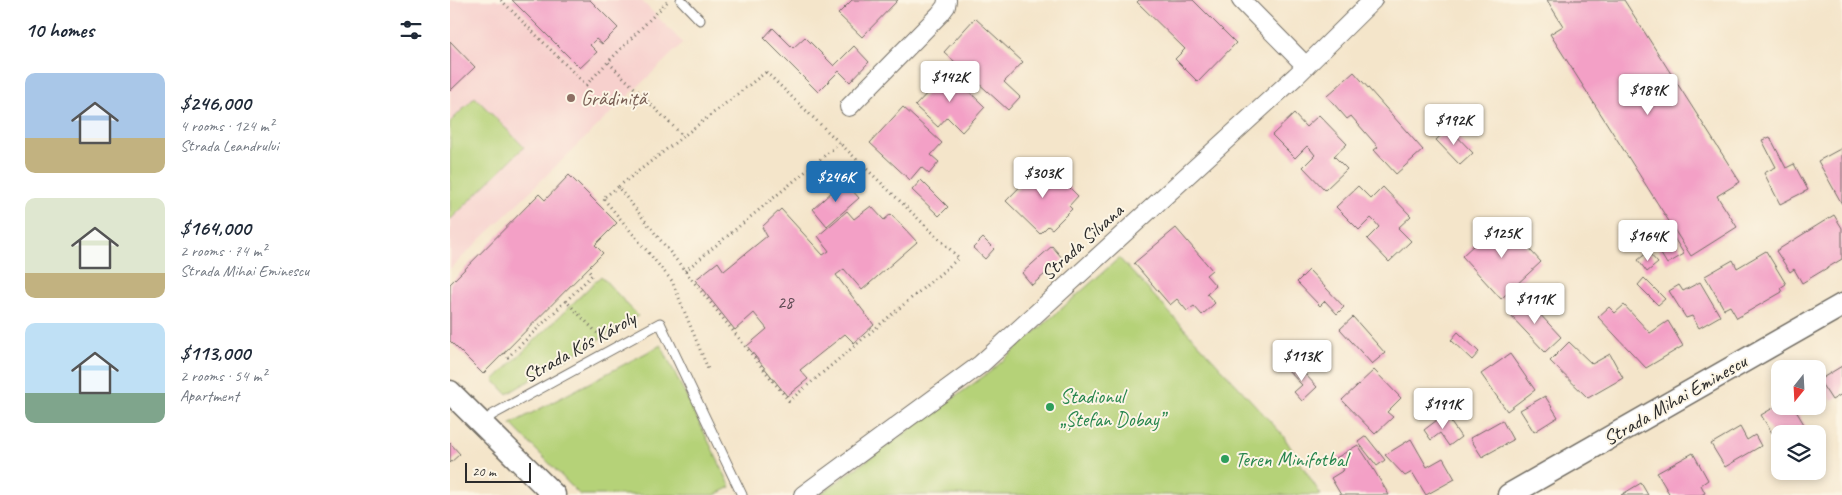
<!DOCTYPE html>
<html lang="en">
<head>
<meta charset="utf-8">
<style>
  :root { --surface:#fff; --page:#f2f2f3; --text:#1f2937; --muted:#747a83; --accent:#1f6fb2 }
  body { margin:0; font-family:Caveat,sans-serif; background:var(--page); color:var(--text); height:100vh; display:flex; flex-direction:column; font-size:19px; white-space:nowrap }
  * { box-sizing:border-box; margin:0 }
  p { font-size:16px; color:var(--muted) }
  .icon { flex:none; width:28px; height:28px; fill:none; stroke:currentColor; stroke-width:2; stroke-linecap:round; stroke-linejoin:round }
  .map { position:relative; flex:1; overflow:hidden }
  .side { display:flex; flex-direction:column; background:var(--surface); width:450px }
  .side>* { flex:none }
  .needle { width:32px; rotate:198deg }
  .controls { position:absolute; left:1321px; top:360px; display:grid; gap:10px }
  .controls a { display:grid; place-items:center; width:55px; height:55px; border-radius:10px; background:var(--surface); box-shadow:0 2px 8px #0003; font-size:25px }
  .scale { position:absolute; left:15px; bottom:12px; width:66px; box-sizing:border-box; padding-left:5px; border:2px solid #2b2b2b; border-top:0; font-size:14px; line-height:18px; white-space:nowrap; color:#2b2b2b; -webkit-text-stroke:4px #fcf5e5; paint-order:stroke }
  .price { position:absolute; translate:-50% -42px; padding:0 11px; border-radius:5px; background:#fff; color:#222; font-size:16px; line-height:32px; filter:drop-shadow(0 1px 2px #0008) }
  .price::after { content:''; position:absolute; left:50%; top:30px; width:15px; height:11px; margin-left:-8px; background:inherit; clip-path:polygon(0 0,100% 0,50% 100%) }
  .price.current { background:var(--accent); color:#fff }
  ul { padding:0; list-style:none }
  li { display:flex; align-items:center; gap:15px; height:125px; padding:0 25px }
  li span { display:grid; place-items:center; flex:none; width:140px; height:100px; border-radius:10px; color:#555 }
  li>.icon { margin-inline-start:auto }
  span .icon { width:60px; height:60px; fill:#fffc; stroke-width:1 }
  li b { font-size:21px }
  h2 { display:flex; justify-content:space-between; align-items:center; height:60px; padding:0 25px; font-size:21px }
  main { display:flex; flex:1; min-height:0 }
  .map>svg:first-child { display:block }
  .built { fill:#f7d0cd }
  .green { fill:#b5d278; stroke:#707e52 }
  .building { fill:#f3a0c6 }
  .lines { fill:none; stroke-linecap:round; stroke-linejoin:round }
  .service-casing { stroke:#716c63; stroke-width:11 }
  .minor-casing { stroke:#716c63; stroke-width:20 }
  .tertiary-casing { stroke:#716c63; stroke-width:25 }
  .path { stroke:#716c63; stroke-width:3; stroke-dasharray:1 4; stroke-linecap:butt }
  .service { stroke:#fff; stroke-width:9 }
  .minor { stroke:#fff; stroke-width:18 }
  .tertiary { stroke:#fff; stroke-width:22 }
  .education-dot { fill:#8d6e63; stroke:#fcf5e5; stroke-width:2 }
  .leisure-dot { fill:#2e9e5b; stroke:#fcf5e5; stroke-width:2 }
  .labels { text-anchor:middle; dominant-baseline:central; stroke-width:4; stroke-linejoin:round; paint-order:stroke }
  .number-label { font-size:18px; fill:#5d4852 }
  .education-label { font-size:20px; fill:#785e54; stroke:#fcf5e5; text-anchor:start }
  .street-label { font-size:20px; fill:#2b2b2b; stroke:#fcf5e5 }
  .leisure-label { font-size:20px; fill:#27864d; stroke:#fcf5e5; text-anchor:start }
</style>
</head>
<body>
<main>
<section class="side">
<h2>10 homes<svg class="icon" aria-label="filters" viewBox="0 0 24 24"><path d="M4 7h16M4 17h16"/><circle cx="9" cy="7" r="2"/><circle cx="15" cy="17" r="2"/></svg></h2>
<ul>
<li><span style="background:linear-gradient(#a9c7e8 65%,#c2b280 0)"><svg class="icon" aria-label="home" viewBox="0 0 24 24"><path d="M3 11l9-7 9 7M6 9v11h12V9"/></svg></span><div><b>$246,000</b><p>4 rooms · 124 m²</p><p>Strada Leandrului</p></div></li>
<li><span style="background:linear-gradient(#dfe7d0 75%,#c2b280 0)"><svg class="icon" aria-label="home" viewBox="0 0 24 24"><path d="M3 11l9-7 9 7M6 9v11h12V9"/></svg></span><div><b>$164,000</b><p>2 rooms · 74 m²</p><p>Strada Mihai Eminescu</p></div></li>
<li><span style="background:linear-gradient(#bfe0f5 70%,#7fa58c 0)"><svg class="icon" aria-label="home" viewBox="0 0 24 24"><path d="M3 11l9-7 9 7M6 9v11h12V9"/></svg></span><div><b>$113,000</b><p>2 rooms · 54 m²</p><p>Apartment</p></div></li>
</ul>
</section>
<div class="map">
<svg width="1392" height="495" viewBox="0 0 1392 495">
  <rect width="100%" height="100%" fill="#fcf5e5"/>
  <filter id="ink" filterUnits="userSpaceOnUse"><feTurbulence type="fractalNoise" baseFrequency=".02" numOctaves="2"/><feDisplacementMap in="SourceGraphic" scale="10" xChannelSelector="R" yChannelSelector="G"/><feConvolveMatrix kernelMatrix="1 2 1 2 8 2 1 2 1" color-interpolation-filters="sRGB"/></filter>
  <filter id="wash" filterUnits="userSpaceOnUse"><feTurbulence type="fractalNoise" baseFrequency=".0096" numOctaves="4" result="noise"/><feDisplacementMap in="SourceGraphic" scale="20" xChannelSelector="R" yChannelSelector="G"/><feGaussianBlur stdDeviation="1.12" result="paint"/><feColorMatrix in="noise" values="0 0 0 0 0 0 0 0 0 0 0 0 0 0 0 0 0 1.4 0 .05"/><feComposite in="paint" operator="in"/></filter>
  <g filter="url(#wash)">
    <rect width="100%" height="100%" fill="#f4e5ca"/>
    <path class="built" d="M0,0H191L233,43L0,269Z"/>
    <g class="green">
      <path d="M25,97L74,147L0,220V122Z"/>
      <path d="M669,258L832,434L871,495H369L541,371Z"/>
      <path d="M151,276L188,316L57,394L44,380Z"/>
      <path d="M211,345L281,487L265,495H130L61,424Z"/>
    </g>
    <g id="blocks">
      <g class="building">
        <path d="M62,0H140L168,28L152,44L146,39L140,45L147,52L130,68Z"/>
        <path d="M402,0H448L412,37L388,14Z"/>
        <path d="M689,0H743L786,43L748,82L725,59L735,49L687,2Z"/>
        <path d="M1097,0H1174L1290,182L1267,196L1287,227L1241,256L1100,34L1113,26Z"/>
        <path d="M525,18L573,62L554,82L570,97L558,110L494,52Z"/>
        <path d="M323,28L343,48L355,37L384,66L404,46L419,62L400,82L389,71L368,92L314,38Z"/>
        <path d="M0,41L25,67L0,91Z"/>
        <path d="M498,71L535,107L512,132L497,117L488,127L465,106Z"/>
        <path d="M904,72L973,150L946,174L924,150L928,147L901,116L897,119L877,96Z"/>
        <path d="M453,107L492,143L481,155L489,162L479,174L471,167L460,180L420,143Z"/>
        <path d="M844,114L856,127L869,115L897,144L884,156L897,169L875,190L853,167L865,155L861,150L857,146L845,158L822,135Z"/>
        <path d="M999,128L1023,153L1010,165L986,140Z"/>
        <path d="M1320,137L1336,168L1344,164L1358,190L1330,204L1314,173L1326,167L1312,140Z"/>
        <path d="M1392,148V204L1368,161Z"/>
        <path d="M594,162L628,196L619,206L622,209L602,229L598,226L590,234L556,201Z"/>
        <path d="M119,175L167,223L145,245L153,253L33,374L0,341V284L89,194L95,200Z"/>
        <path d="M471,180L498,207L489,216L462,190Z"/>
        <path d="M394,181L409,198L377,226L363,209Z"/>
        <path d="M908,186L921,199L933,187L961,216L948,228L961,241L939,262L917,239L929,227L925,222L921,218L909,230L886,207Z"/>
        <path d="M421,206L434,220L441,214L467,242L412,290L394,269L386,275L424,325L404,343L395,334L350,370L358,379L337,396L297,346L317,329L304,313L285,330L245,280L268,262L274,271L317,236L312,227L331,209L373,255L379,251L368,236L397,211L404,219Z"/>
        <path d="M1384,215L1392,228V259L1352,283L1344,269L1340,272L1326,251Z"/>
        <path d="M1052,219L1091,262L1051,299L1012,256Z"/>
        <path d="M726,228L762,270L756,275L766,286L757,294L765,303L752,315L744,306L737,311L727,299L720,305L684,263Z"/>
        <path d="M533,238L544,249L535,259L523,248Z"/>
        <path d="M1224,238L1234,254L1217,264L1208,249Z"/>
        <path d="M602,246L613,259L582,285L572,273Z"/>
        <path d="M1316,251L1336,284L1330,288L1332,292L1287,318L1280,306L1274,309L1255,276L1283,260L1287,268Z"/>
        <path d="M1198,252L1208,263L1197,272L1188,260Z"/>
        <path d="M859,270L894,307L887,314L875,301L870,306L847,282Z"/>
        <path d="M1194,278L1215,299L1208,305L1188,285Z"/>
        <path d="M1250,282L1270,316L1249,328L1242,316L1236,318L1219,291L1229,285L1233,291Z"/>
        <path d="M1075,298L1111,337L1095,352L1059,314Z"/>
        <path d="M1174,305L1200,333L1218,321L1233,346L1196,368L1148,317L1159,307L1165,313Z"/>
        <path d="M903,317L935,353L922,364L890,329Z"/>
        <path d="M1008,332L1029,352L1022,360L1001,340Z"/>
        <path d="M1119,342L1142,364L1160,354L1173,378L1138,398L1100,361Z"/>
        <path d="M1060,354L1085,390L1057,411L1031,374Z"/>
        <path d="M843,361L867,387L852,401L844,392L852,385L836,368Z"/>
        <path d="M1392,366V394L1382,400L1369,380Z"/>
        <path d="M924,370L951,398L937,412L943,417L925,434L892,400Z"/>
        <path d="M1095,396L1108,417L1084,432L1070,410Z"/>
        <path d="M1330,404V406H1343L1360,434H1330V446L1311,415Z"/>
        <path d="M995,414L1011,437L999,446L990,433L981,440L974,430Z"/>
        <path d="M1052,420L1063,440L1032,457L1020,438Z"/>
        <path d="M1290,427L1297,440L1305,435L1311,446L1275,467L1261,444Z"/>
        <path d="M916,436L935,460L927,466L908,442Z"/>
        <path d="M961,439L977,467L993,458L1005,479L976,495L962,472L955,476L935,455Z"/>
        <path d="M0,443L10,454L0,463Z"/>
        <path d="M908,445L916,457L939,495H891L881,478L894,470L886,458Z"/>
        <path d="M1243,453L1258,480L1251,485L1255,493L1251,495H1220L1207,473Z"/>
        <path d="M1191,483L1198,495H1171Z"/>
      </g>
    </g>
  </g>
  <g filter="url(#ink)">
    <use href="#blocks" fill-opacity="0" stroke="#716c63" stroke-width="1"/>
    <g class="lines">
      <defs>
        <g id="service">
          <path d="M231,0L250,20"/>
          <path d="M33,425L42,415L210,323L292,495"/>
        </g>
        <g id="minor">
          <path d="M791,0L856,66"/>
          <path d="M399,107L490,14L496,6L497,0"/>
          <path d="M353,495L531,364L846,76L923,0"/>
        </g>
        <g id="tertiary">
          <path d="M0,392L104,495"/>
          <path d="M1059,495L1392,305"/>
        </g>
      </defs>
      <use href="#service" class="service-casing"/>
      <use href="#minor" class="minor-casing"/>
      <use href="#tertiary" class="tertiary-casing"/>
      <g class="path">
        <path d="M51,0L136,85L158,62"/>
        <path d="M217,2L158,62L233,136"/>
        <path d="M316,72L509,258L339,401L168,187Z"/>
        <path d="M168,187L153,198L222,281L258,369"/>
        <path d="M235,271L390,143"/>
        <path d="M116,301L142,275L137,269"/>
        <path d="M54,353L58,357L116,301L152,338"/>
      </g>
      <use href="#service" class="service"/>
      <use href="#minor" class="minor"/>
      <use href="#tertiary" class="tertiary"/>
    </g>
  </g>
  <circle class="education-dot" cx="121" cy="98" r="5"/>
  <g class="leisure-dot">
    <circle cx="600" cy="407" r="5"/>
    <circle cx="775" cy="459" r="5"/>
  </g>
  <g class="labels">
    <g class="number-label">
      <text x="335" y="302">28</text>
    </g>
    <g class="education-label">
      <text x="131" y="98">Grădiniță</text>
    </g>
    <g class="street-label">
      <text transform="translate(632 242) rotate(-42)">Strada Silvana</text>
      <text transform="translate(129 347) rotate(-29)">Strada Kós Károly</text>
      <text transform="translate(1225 400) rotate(-30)">Strada Mihai Eminescu</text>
    </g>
    <g class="leisure-label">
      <text x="610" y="396">Stadionul<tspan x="610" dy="23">„Ștefan Dobay”</tspan></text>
      <text x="785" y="459">Teren Minifotbal</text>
    </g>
  </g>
</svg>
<div class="controls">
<a><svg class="needle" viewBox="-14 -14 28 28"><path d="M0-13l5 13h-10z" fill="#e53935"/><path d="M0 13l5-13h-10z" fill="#747a83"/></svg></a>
<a><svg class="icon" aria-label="layers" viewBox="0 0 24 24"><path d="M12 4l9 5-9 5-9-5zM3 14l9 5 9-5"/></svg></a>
</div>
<div class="scale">20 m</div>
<b class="price" style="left:500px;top:103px">$142K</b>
<b class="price" style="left:1198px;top:116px">$189K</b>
<b class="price" style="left:1004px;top:146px">$192K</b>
<b class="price" style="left:593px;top:199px">$303K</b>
<b class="price current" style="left:386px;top:203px">$246K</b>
<b class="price" style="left:1052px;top:259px">$125K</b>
<b class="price" style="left:1198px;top:262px">$164K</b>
<b class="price" style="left:1085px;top:325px">$111K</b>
<b class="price" style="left:852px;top:382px">$113K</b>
<b class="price" style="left:993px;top:430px">$191K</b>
</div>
</main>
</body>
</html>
